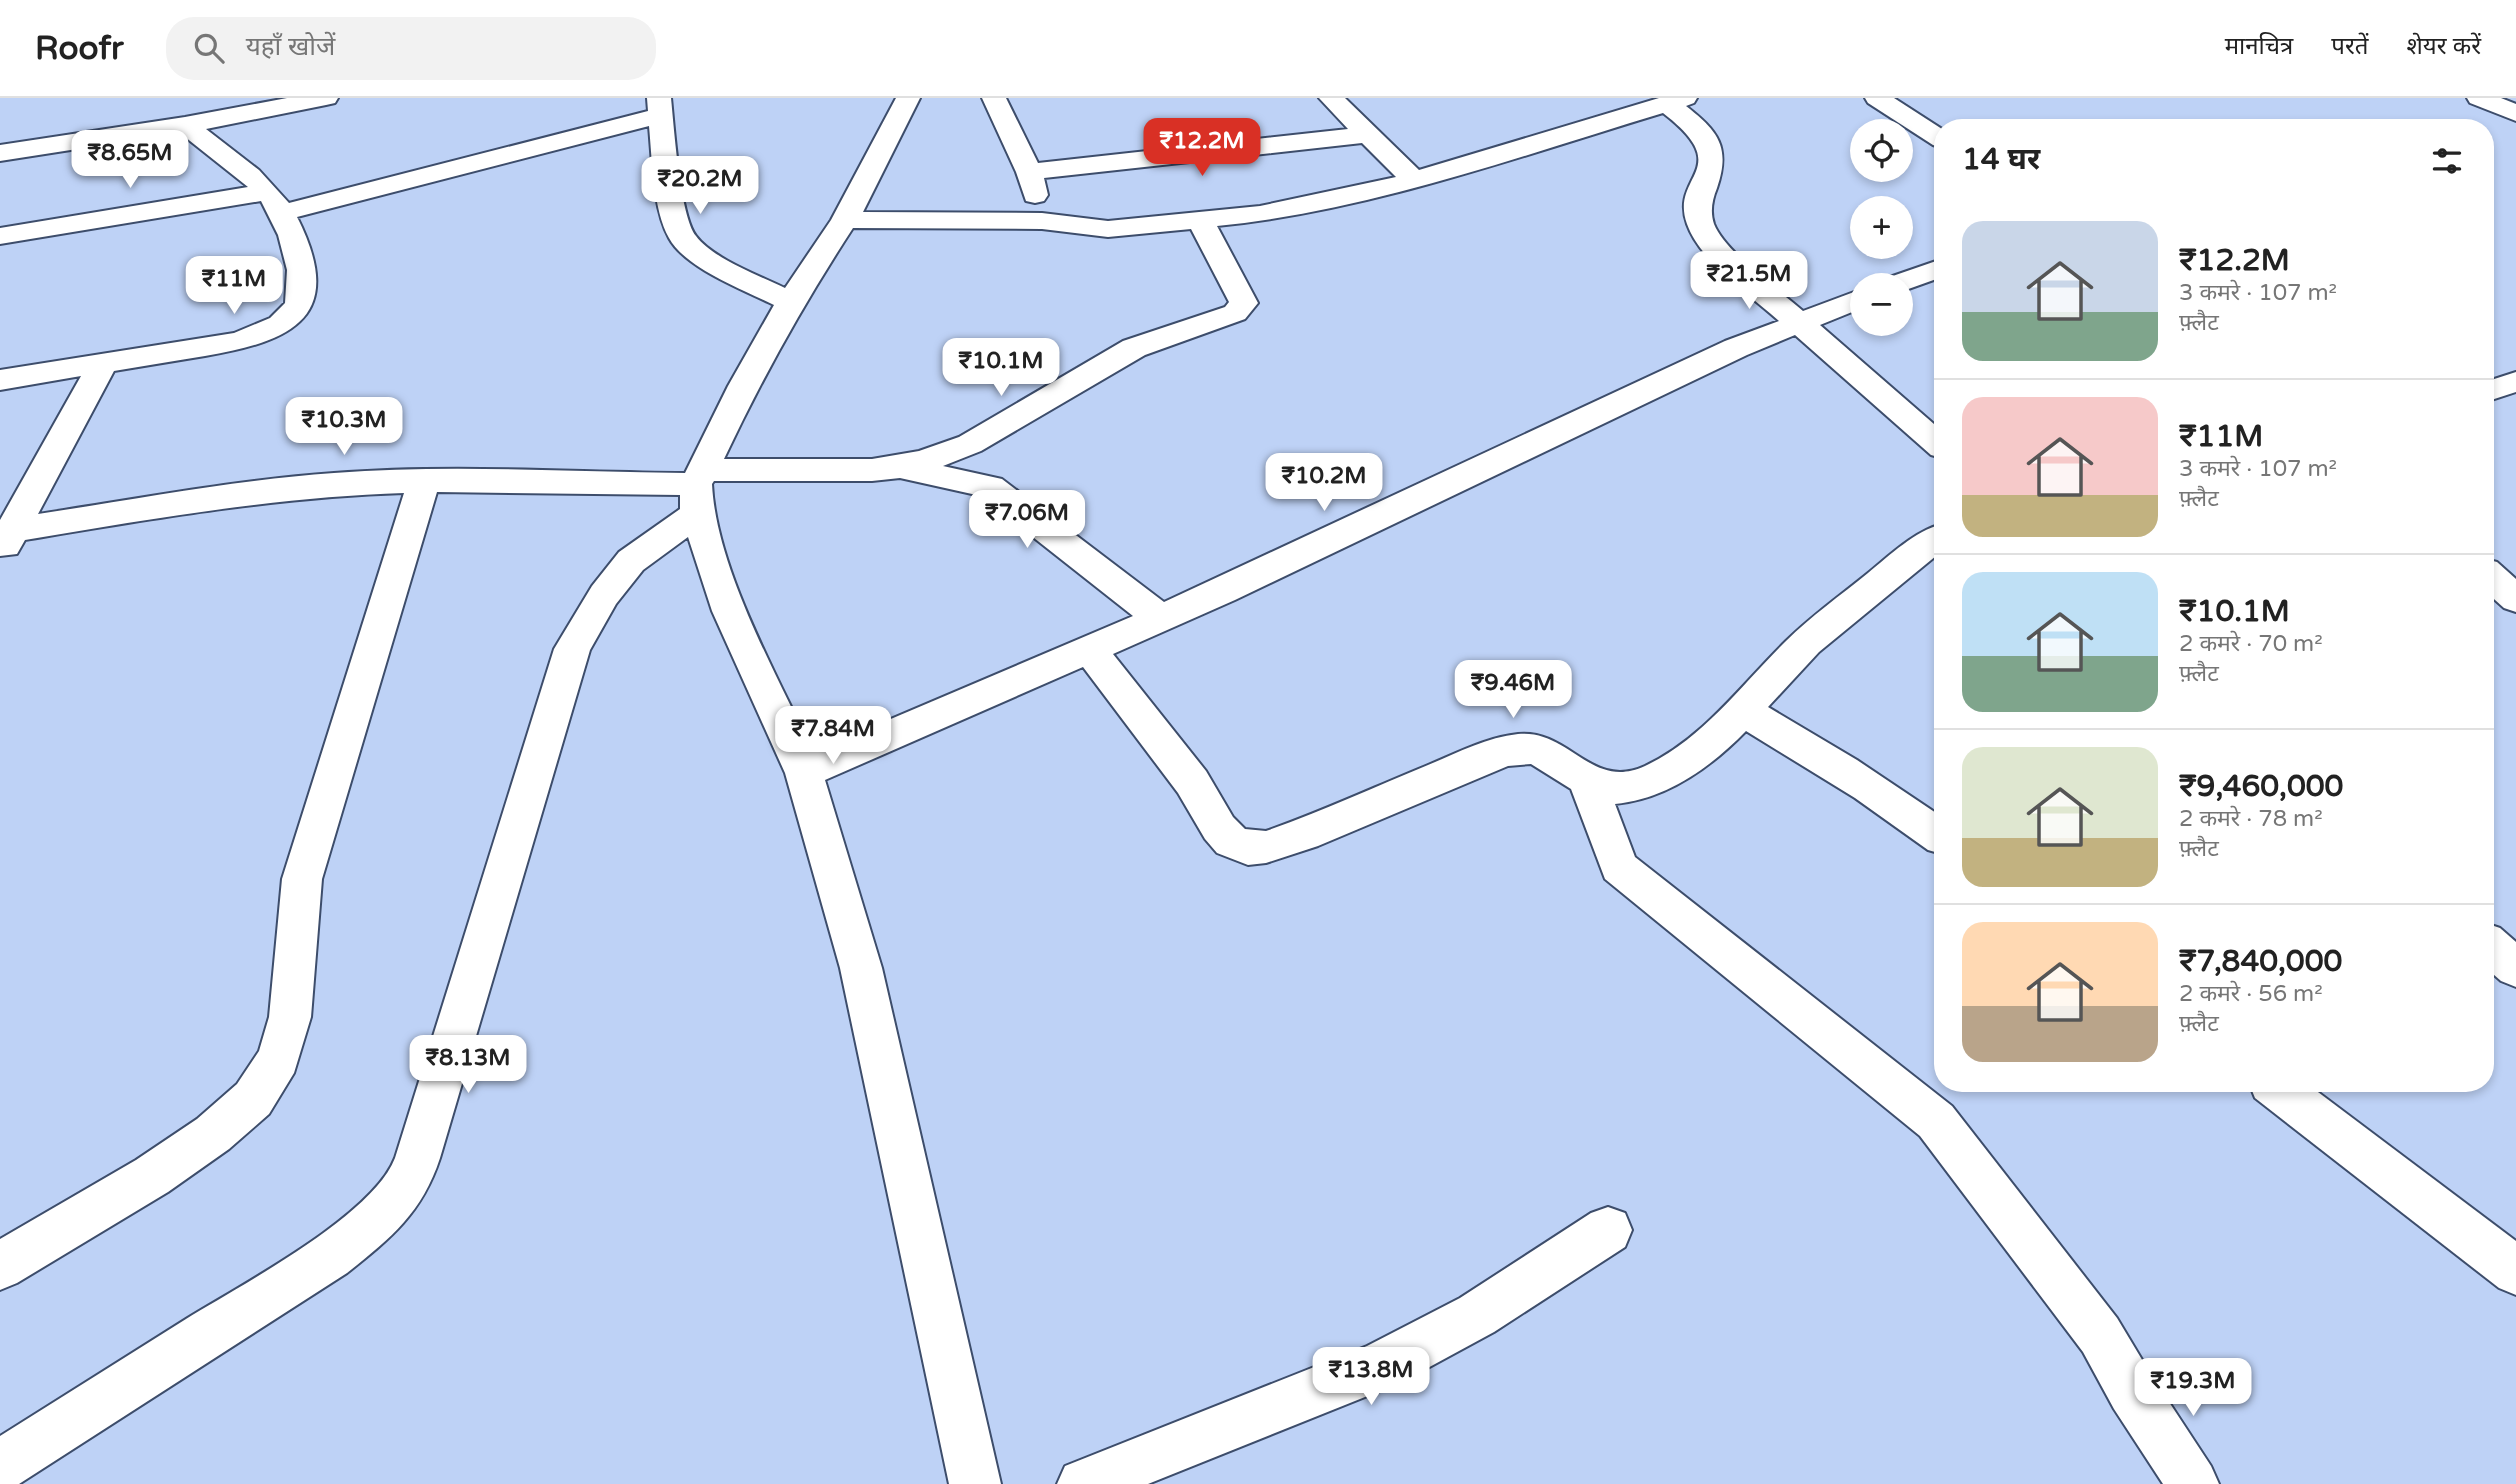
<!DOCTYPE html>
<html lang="hi">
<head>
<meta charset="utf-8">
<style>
  :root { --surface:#fff; --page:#f2f2f2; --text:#222; --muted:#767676; --line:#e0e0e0; --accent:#d93025 }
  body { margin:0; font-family:"Varela Round","Noto Sans Devanagari",sans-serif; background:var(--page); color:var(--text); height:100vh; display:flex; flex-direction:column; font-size:26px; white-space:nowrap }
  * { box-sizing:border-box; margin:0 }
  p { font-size:23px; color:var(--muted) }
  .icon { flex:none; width:38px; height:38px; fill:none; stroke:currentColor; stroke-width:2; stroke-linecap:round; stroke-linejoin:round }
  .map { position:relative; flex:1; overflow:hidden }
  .side { position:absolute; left:1934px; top:21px; width:560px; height:973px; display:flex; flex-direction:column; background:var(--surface); border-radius:28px; box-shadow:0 4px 10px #0003 }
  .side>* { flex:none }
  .buttons { position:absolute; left:1850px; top:21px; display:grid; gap:14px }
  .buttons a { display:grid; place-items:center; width:63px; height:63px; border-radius:50%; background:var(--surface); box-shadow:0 4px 10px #0003; font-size:35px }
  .price { position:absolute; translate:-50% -60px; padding:0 16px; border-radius:14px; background:#fff; color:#222; font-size:23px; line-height:46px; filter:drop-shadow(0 2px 4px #0008) }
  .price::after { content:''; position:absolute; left:50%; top:42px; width:21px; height:16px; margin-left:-10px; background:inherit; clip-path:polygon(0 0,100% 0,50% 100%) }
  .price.on { background:var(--accent); color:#fff }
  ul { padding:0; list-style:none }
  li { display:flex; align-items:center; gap:21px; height:175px; padding:0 28px }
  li+li { border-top:2px solid var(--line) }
  li span { display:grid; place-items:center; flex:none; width:196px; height:140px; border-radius:21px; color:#555 }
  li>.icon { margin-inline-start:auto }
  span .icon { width:84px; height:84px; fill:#fffc; stroke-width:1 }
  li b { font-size:30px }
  h2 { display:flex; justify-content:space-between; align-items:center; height:84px; padding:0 28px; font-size:30px }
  header { display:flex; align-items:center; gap:42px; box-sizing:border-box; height:98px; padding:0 35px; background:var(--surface); border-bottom:2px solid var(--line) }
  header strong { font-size:33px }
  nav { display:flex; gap:38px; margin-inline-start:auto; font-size:24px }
  .search { width:490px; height:63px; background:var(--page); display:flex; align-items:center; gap:18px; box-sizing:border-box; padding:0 24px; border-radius:28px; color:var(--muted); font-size:26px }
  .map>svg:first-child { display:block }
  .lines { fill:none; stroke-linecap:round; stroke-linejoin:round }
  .street-casing { stroke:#3d4d6b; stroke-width:4 }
  .street { fill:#fff; fill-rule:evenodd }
</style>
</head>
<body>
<header>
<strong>Roofr</strong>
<div class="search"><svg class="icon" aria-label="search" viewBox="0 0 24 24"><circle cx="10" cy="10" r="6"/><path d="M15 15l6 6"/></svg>यहाँ खोजें</div>
<nav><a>मानचित्र</a><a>परतें</a><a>शेयर करें</a></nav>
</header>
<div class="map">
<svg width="2516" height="1386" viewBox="0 0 2516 1386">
  <rect width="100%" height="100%" fill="#bed2f6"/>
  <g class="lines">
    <defs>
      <g id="street">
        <path d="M287,0H338L335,5L326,7L206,31L259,72L289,105L648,13L647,0H671C674,29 680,118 696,138C712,160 760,178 785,190L831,122L896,0H920L863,114L1042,115L1108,123L1260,108L1396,79L1362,45L1044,80L1048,97L1044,103L1035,105L1026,103L1016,74L982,0H1006L1038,65L1348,31L1319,0H1345L1419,72L1659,0H1697L1694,5L1686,8C1718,33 1731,49 1717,90C1712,102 1710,114 1714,126C1725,154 1779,192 1803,213L1862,191V210L1820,227L1942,333V360L1931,357L1795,237L1747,257L1235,502L1113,556L1206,673L1233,719L1245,731L1266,733C1321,714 1374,689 1428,667C1457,655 1487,639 1518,636C1570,631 1591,693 1645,668C1704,640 1741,587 1786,543C1811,518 1841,497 1868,475C1890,457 1915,433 1942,426V453L1819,554L1768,609L1857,662L1942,719V756L1928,752L1855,700L1746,633C1711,669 1667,701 1615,706L1635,759L1952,1008L2117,1220L2150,1275L2211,1368L2219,1386H2163L2114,1311L2083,1254L1920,1038L1605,781L1571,691L1531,666L1508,668L1318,748L1266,765L1248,767L1217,755L1205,741L1178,695L1083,569L825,682L882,870L1001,1386H949L840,870L785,675L712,513L688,439L643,472L616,506L590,552L440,1060C422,1115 391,1140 347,1175L19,1386H0V1338C62,1299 124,1260 186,1221C239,1188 373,1118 395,1060L554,551L592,488L619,454L680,411V397L437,394L322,781L311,919L294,975L269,1016L229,1051L168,1094L17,1185L0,1192V1141L136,1062L197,1021L237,986L259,953L269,919L282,781L404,395C276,399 151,421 25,442L17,456L0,458V422L81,278L0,292V272L234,235L270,220L285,205L287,172L278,137L261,103L0,146V130L248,89L180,35L0,63V47L185,19ZM1663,15C1737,72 1669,76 1687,126C1700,163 1750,197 1779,223L1725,243L1164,504L1002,381L943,368L981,353L1145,257L1245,221L1258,205L1217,128C1370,113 1517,59 1663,15ZM649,28C652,60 653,112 669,140C685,170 744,192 774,207L728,288L685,375C569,374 450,366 334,375C235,382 137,401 38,416L114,273C144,268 174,263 205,258C294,243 347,218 297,119ZM853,130L1042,131L1108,139L1191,131L1229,204L1225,209L1123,243L959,339L919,353L872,361H724C762,280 804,205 853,130ZM900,380L981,398L1133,518L813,654C777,577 716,470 712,386L714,383H872Z"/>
        <path d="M1865,0H1894L1942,31V50L1933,47L1868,5Z"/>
        <path d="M2467,0H2501L2516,6V23L2470,5Z"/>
        <path d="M1942,161V179L1900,194V187H1880L1884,181Z"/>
        <path d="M2516,274V294L2485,304V284Z"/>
        <path d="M2485,461L2497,464L2516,481V514L2504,510L2485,493Z"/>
        <path d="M2485,825L2500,830L2516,844V889L2501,883L2485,869Z"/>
        <path d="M2249,985H2306L2516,1143V1197L2499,1190L2255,1000Z"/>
        <path d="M1608,1109L1625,1115L1632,1132L1625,1149L1494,1234L1400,1285L1148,1386H1057L1065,1368L1367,1248L1460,1200L1591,1115Z"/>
      </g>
    </defs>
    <use href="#street" class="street-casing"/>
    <use href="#street" class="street"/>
  </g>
</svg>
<div class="buttons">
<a><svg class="icon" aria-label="locate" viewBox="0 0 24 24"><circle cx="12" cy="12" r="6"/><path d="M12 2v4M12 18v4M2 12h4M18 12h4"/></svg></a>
<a>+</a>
<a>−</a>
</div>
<b class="price on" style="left:1202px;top:80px">₹12.2M</b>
<b class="price" style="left:130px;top:92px">₹8.65M</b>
<b class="price" style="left:700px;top:118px">₹20.2M</b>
<b class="price" style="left:1749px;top:213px">₹21.5M</b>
<b class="price" style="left:234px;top:218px">₹11M</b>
<b class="price" style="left:1001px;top:300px">₹10.1M</b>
<b class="price" style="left:344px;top:359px">₹10.3M</b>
<b class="price" style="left:1324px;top:415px">₹10.2M</b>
<b class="price" style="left:1027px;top:452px">₹7.06M</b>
<b class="price" style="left:1513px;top:622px">₹9.46M</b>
<b class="price" style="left:833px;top:668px">₹7.84M</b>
<b class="price" style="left:468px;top:997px">₹8.13M</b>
<b class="price" style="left:1371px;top:1309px">₹13.8M</b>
<b class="price" style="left:2193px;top:1320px">₹19.3M</b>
<section class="side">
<h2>14 घर<svg class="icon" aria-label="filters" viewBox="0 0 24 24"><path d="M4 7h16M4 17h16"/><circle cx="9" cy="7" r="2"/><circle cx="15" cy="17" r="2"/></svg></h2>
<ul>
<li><span style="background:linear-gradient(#c9d6e8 65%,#7fa58c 0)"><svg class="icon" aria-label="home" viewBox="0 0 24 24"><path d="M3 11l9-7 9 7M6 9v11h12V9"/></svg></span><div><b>₹12.2M</b><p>3 कमरे · 107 m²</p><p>फ़्लैट</p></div></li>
<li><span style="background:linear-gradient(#f6c9c9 70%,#c2b280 0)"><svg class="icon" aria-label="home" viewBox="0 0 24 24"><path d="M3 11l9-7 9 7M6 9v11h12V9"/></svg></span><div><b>₹11M</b><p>3 कमरे · 107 m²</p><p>फ़्लैट</p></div></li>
<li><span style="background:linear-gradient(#bfe0f5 60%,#7fa58c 0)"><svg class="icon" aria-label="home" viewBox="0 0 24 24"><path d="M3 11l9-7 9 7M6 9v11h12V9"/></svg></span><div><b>₹10.1M</b><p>2 कमरे · 70 m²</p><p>फ़्लैट</p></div></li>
<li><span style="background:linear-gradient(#dfe7d0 65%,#c2b280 0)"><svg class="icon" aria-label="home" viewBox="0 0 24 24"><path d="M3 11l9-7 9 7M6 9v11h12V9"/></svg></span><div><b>₹9,460,000</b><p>2 कमरे · 78 m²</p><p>फ़्लैट</p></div></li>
<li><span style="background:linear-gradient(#ffd9b3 60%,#b9a48a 0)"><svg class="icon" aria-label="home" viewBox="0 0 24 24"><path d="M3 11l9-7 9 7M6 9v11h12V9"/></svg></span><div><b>₹7,840,000</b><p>2 कमरे · 56 m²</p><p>फ़्लैट</p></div></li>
</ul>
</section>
</div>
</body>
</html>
